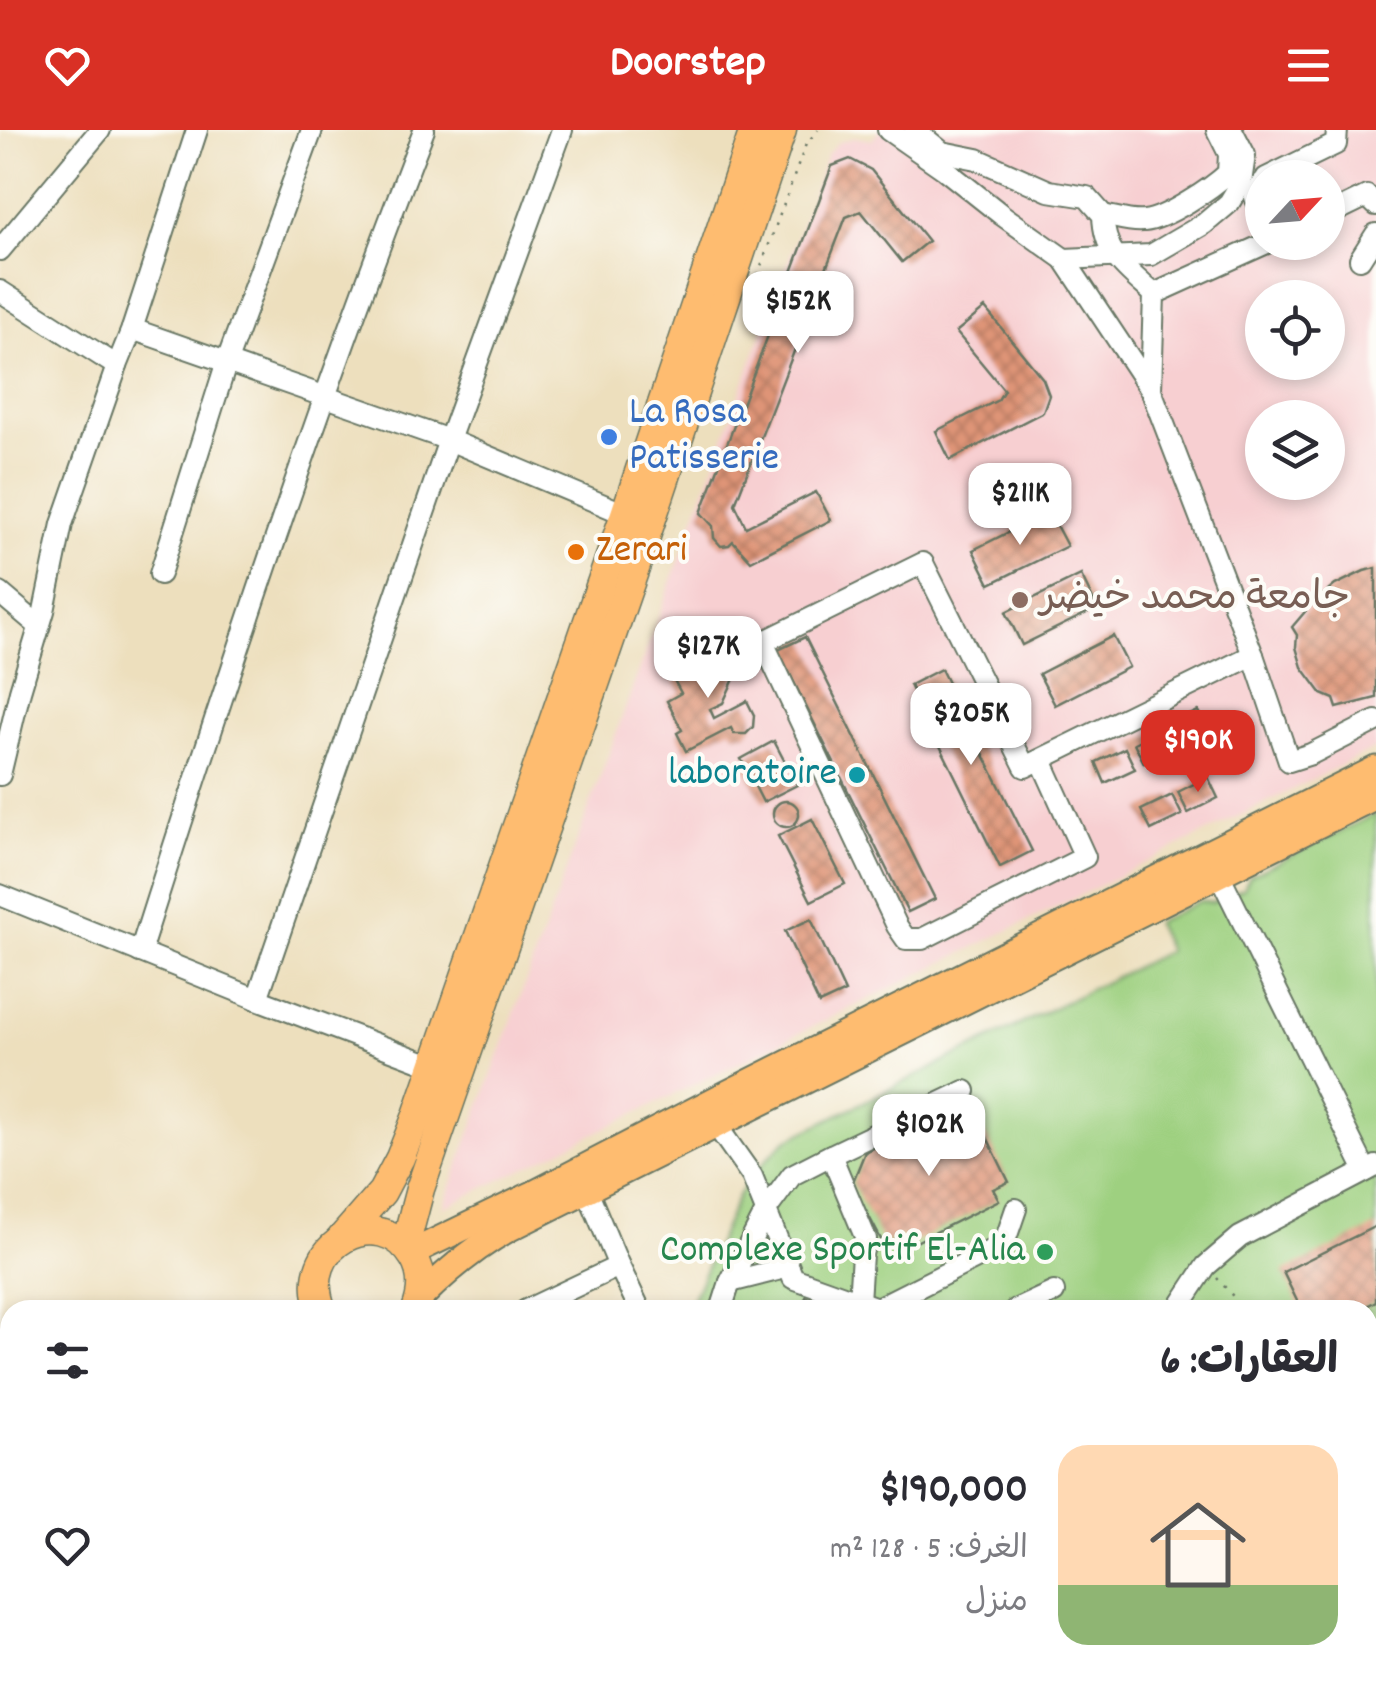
<!DOCTYPE html>
<html lang="ar">
<head>
<meta charset="utf-8">
<style>
  :root { --surface:#fff; --page:#f2f2f3; --text:#2b2b33; --muted:#7c7c81; --accent:#d93025 }
  body { margin:0; font-family:Dekko,"Playpen Sans Arabic",sans-serif; background:var(--page); color:var(--text); direction:rtl; height:100vh; display:flex; flex-direction:column; font-size:38px; white-space:nowrap }
  * { box-sizing:border-box; margin:0 }
  p { font-size:32px; color:var(--muted) }
  .icon { flex:none; width:55px; height:55px; fill:none; stroke:currentColor; stroke-width:2; stroke-linecap:round; stroke-linejoin:round }
  .map { position:relative; flex:1; overflow:hidden; direction:ltr }
  .details { position:absolute; left:0px; top:1170px; width:1378px; height:392px; display:flex; flex-direction:column; background:var(--surface); border-radius:30px 30px 0 0; box-shadow:0 5px 15px #0003; direction:rtl }
  .details>* { flex:none }
  .needle { width:65px; rotate:64deg }
  .controls { position:absolute; left:1245px; top:30px; display:grid; gap:20px }
  .controls a { display:grid; place-items:center; width:100px; height:100px; border-radius:50%; background:var(--surface); box-shadow:0 5px 15px #0003; font-size:50px }
  .price { position:absolute; translate:-50% -85px; padding:0 22px; border-radius:20px; background:#fff; color:#222; font-size:32px; line-height:65px; filter:drop-shadow(0 2px 5px #0008) }
  .price::after { content:''; position:absolute; left:50%; top:60px; width:30px; height:22px; margin-left:-15px; background:inherit; clip-path:polygon(0 0,100% 0,50% 100%) }
  .price.selected { background:var(--accent); color:#fff }
  ul { padding:0; list-style:none }
  li { display:flex; align-items:center; gap:30px; height:250px; padding:0 40px }
  li span { display:grid; place-items:center; flex:none; width:280px; height:200px; border-radius:30px; color:#555 }
  li>.icon { margin-inline-start:auto }
  span .icon { width:120px; height:120px; fill:#fffc; stroke-width:1 }
  li b { font-size:42px }
  h2 { display:flex; justify-content:space-between; align-items:center; height:120px; padding:0 40px; font-size:42px }
  header { display:flex; justify-content:space-between; align-items:center; height:130px; padding:0 40px; background:var(--accent); color:#fff; font-size:45px; font-weight:700 }
  .map>svg:first-child { display:block }
  .built { fill:#f7cfd1; fill-rule:evenodd }
  .garden { fill:#9ed080; stroke:#5e865a; stroke-width:2.5 }
  .building { fill:url(#building-cross-hatch) }
  .lines { fill:none; stroke-linecap:round; stroke-linejoin:round }
  .minor-casing { stroke:#677664; stroke-width:24 }
  .major-casing { stroke:#677664; stroke-width:29 }
  .highway-casing { stroke:#677664; stroke-width:31 }
  .path { stroke:#677664; stroke-width:2.5; stroke-dasharray:2.5 8; stroke-linecap:butt }
  .minor { stroke:#fff; stroke-width:20 }
  .major { stroke:#febc70; stroke-width:25 }
  .highway { stroke:#febc70; stroke-width:28 }
  .shop-dot { fill:#3f7fe0; stroke:#fdfcf7; stroke-width:4 }
  .food-dot { fill:#e8710a; stroke:#fdfcf7; stroke-width:4 }
  .education-dot { fill:#8d6e63; stroke:#fdfcf7; stroke-width:4 }
  .culture-dot { fill:#0f9aa8; stroke:#fdfcf7; stroke-width:4 }
  .leisure-dot { fill:#2e9e5b; stroke:#fdfcf7; stroke-width:4 }
  .labels { text-anchor:middle; dominant-baseline:central; stroke-width:8; stroke-linejoin:round; paint-order:stroke }
  .shop-label { font-size:40px; fill:#366cbe; stroke:#fdfcf7; text-anchor:start }
  .food-label { font-size:40px; fill:#c56008; stroke:#fdfcf7; text-anchor:start }
  .education-label { font-size:40px; fill:#785e54; stroke:#fdfcf7; text-anchor:start }
  .culture-label { font-size:40px; fill:#0d838f; stroke:#fdfcf7; text-anchor:end }
  .leisure-label { font-size:40px; fill:#27864d; stroke:#fdfcf7; text-anchor:end }
</style>
</head>
<body>
<header><svg class="icon" aria-label="menu" viewBox="0 0 24 24"><path d="M4 6h16M4 12h16M4 18h16"/></svg>Doorstep<svg class="icon" aria-label="heart" viewBox="0 0 24 24"><path d="M12 20l-8-8c-3-5 5-10 8-4 3-6 11-1 8 4z"/></svg></header>
<div class="map">
<svg width="1376" height="1561" viewBox="0 0 1376 1561">
  <defs>
    <pattern id="building-cross-hatch" width="8" height="8" patternUnits="userSpaceOnUse" patternTransform="scale(2.5)"><rect width="8" height="8" fill="#df9477"/><path d="M0 0l8 8M0 8l8-8" fill="none" stroke="#b47a62"/></pattern>
  </defs>
  <rect width="100%" height="100%" fill="#fdfcf7"/>
  <filter id="ink" filterUnits="userSpaceOnUse"><feTurbulence type="fractalNoise" baseFrequency=".01" numOctaves="2"/><feDisplacementMap in="SourceGraphic" scale="20" xChannelSelector="R" yChannelSelector="G"/><feConvolveMatrix kernelMatrix="1 2 1 2 8 2 1 2 1" color-interpolation-filters="sRGB"/></filter>
  <filter id="wash" filterUnits="userSpaceOnUse"><feTurbulence type="fractalNoise" baseFrequency=".0048" numOctaves="4" result="noise"/><feDisplacementMap in="SourceGraphic" scale="40" xChannelSelector="R" yChannelSelector="G"/><feGaussianBlur stdDeviation="2.25" result="paint"/><feColorMatrix in="noise" values="0 0 0 0 0 0 0 0 0 0 0 0 0 0 0 0 0 1.4 0 .05"/><feComposite in="paint" operator="in"/></filter>
  <g filter="url(#wash)">
    <rect width="100%" height="100%" fill="#eddfbd"/>
    <path class="built" d="M879,0H1376V618L1095,758L443,1078L827,25L837,13L855,7L872,10ZM1262,48H1328V112H1262ZM1262,168H1328V232H1262ZM1262,288H1328V352H1262Z"/>
    <path class="garden" d="M1376,684V1561H841L837,1553L1368,1552V1180H688L739,1064L766,1030L785,1011L1168,821L1155,793L1200,771L1212,773L1244,758L1250,746Z"/>
    <g id="blocks">
      <g class="building">
        <path d="M850,29L871,40L928,111L902,132L861,81L846,87L735,374L746,397L816,362L831,390L751,431L733,411L729,415L721,416L714,408L713,396L701,383L832,36Z"/>
        <path d="M985,178L1043,249L1049,265L1043,282L950,330L936,301L998,270L1004,260L956,202Z"/>
        <path d="M1049,382L1067,416L990,454L973,420Z"/>
        <path d="M1376,438V568L1337,578L1334,569L1322,564L1302,537L1296,517L1297,505L1292,497L1310,476L1335,455L1364,441Z"/>
        <path d="M1081,445L1097,478L1022,515L1006,482Z"/>
        <path d="M1113,506L1129,537L1055,575L1039,544Z"/>
        <path d="M805,507L935,769L908,782L778,520Z"/>
        <path d="M748,518L723,573L710,579L714,588L747,571L754,585L753,597L746,604H734L731,598L686,621L677,603L682,600L667,571L681,563L669,541L701,525L708,538Z"/>
        <path d="M941,539L1032,721L1000,737L910,555Z"/>
        <path d="M1198,581L1209,603L1179,617L1169,595Z"/>
        <path d="M1161,600L1171,621L1144,633L1134,613Z"/>
        <path d="M774,611L797,655L763,672L741,629Z"/>
        <path d="M1125,618L1135,639L1105,653L1096,632Z"/>
        <path d="M1208,647L1218,668L1188,683L1178,662Z"/>
        <path d="M1172,665L1182,685L1151,700L1141,680Z"/>
        <circle cx="786" cy="684" r="13"/>
        <path d="M812,689L845,754L811,771L778,706Z"/>
        <path d="M811,789L845,862L819,874L785,801Z"/>
        <path d="M955,980L959,992L966,989L979,991L1009,1052L993,1059L999,1070L906,1117L901,1106L884,1115L852,1054L865,1022Z"/>
        <path d="M1376,1096V1171L1359,1180H1296L1300,1177L1283,1142Z"/>
        <path d="M806,1167L842,1179V1180H801Z"/>
        <path d="M1368,1462H1376V1485L1368,1483Z"/>
      </g>
    </g>
  </g>
  <g filter="url(#ink)">
    <use href="#blocks" fill-opacity="0" stroke="#677664" stroke-width="2.5"/>
    <g class="lines">
      <defs>
        <g id="minor">
          <path d="M888,0L944,39L1002,85L1064,129L1151,260L1253,525L1289,631L1311,624L1376,591"/>
          <path d="M915,0L942,22L977,29L1049,61L1087,67L1103,85C1104,125 1126,139 1154,164L1269,112"/>
          <path d="M1266,48L1336,14L1337,0"/>
          <path d="M1262,53L1255,67L1262,82"/>
          <path d="M1103,85C1115,87 1132,93 1144,91C1166,89 1212,58 1228,43L1229,24L1217,0"/>
          <path d="M1328,85L1367,66L1376,75"/>
          <path d="M0,120L100,0"/>
          <path d="M1064,129L1151,125L1204,94L1229,73L1241,53L1245,25L1232,0"/>
          <path d="M1360,129L1376,104"/>
          <path d="M0,161L117,236"/>
          <path d="M132,199L449,310L625,384"/>
          <path d="M1151,260L1154,164"/>
          <path d="M160,444L227,231L312,0"/>
          <path d="M0,463L39,496"/>
          <path d="M1041,630L1085,727L922,809H906L897,796L763,512L923,433L1025,637L1253,525"/>
          <path d="M0,645L20,561L44,481L62,394L117,236L132,199L197,0"/>
          <path d="M1219,744L1366,1041"/>
          <path d="M0,765L257,869L434,936"/>
          <path d="M140,822C228,545 319,270 424,0"/>
          <path d="M257,869L449,310L562,0"/>
          <path d="M716,995L752,1046L793,1148L877,1178L1004,1114L1016,1079"/>
          <path d="M831,1025L965,961"/>
          <path d="M587,1060L619,1136L640,1180"/>
          <path d="M789,1137L730,1152L767,1079L792,1045L831,1025L866,1109L862,1124L859,1172"/>
          <path d="M526,1180L619,1136"/>
          <path d="M721,1180L730,1152"/>
          <path d="M1015,1180L1054,1162"/>
          <path d="M1177,1180L1206,1136L1240,1107L1376,1036"/>
          <path d="M455,1552L457,1561"/>
          <path d="M549,1552L551,1561"/>
          <path d="M733,1552L737,1561"/>
          <path d="M824,1552L828,1561"/>
          <path d="M1269,1552L1288,1561"/>
          <path d="M263,1561L267,1552"/>
          <path d="M395,1561L398,1552"/>
          <path d="M572,1561L589,1552"/>
        </g>
        <g id="major">
          <path d="M411,1123L531,1065L718,968L1376,639"/>
          <path d="M421,1167C448,1140 474,1118 508,1099L1376,666"/>
        </g>
        <g id="highway">
          <path d="M341,1109L382,1062L400,1028L416,988L625,384L754,0"/>
          <path d="M405,1116L420,1059L638,430L782,0"/>
          <path d="M322,1180C295,1115 380,1070 414,1128C424,1145 423,1162 416,1180"/>
          <path d="M199,1561L202,1552"/>
          <path d="M226,1561L229,1552"/>
        </g>
      </defs>
      <use href="#minor" class="minor-casing"/>
      <use href="#major" class="major-casing"/>
      <use href="#highway" class="highway-casing"/>
      <g class="path">
        <path d="M754,155L806,14L818,0"/>
        <path d="M1217,1148L1245,1180"/>
      </g>
      <use href="#minor" class="minor"/>
      <use href="#major" class="major"/>
      <use href="#highway" class="highway"/>
    </g>
  </g>
  <circle class="shop-dot" cx="609" cy="307" r="10"/>
  <circle class="food-dot" cx="576" cy="422" r="10"/>
  <circle class="education-dot" cx="1020" cy="470" r="10"/>
  <circle class="culture-dot" cx="857" cy="645" r="10"/>
  <circle class="leisure-dot" cx="1045" cy="1122" r="10"/>
  <g class="labels">
    <g class="shop-label">
      <text x="629" y="284">La Rosa<tspan x="629" dy="46">Patisserie</tspan></text>
    </g>
    <g class="food-label">
      <text x="596" y="422">Zerari</text>
    </g>
    <g class="education-label">
      <text x="1040" y="470">جامعة محمد خيضر</text>
    </g>
    <g class="culture-label">
      <text x="837" y="645">laboratoire</text>
    </g>
    <g class="leisure-label">
      <text x="1025" y="1122">Complexe Sportif El-Alia</text>
    </g>
  </g>
</svg>
<div class="controls">
<a><svg class="needle" viewBox="-14 -14 28 28"><path d="M0-13l5 13h-10z" fill="#e53935"/><path d="M0 13l5-13h-10z" fill="#7c7c81"/></svg></a>
<a><svg class="icon" aria-label="locate" viewBox="0 0 24 24"><circle cx="12" cy="12" r="6"/><path d="M12 2v4M12 18v4M2 12h4M18 12h4"/></svg></a>
<a><svg class="icon" aria-label="layers" viewBox="0 0 24 24"><path d="M12 4l9 5-9 5-9-5zM3 14l9 5 9-5"/></svg></a>
</div>
<b class="price" style="left:798px;top:226px">$152K</b>
<b class="price" style="left:1020px;top:418px">$211K</b>
<b class="price" style="left:708px;top:571px">$127K</b>
<b class="price" style="left:971px;top:638px">$205K</b>
<b class="price selected" style="left:1198px;top:665px">$190K</b>
<b class="price" style="left:929px;top:1049px">$102K</b>
<section class="details">
<h2>العقارات: 6<svg class="icon" aria-label="filters" viewBox="0 0 24 24"><path d="M4 7h16M4 17h16"/><circle cx="9" cy="7" r="2"/><circle cx="15" cy="17" r="2"/></svg></h2>
<ul>
<li><span style="background:linear-gradient(#ffd9b3 70%,#8fb573 0)"><svg class="icon" aria-label="home" viewBox="0 0 24 24"><path d="M3 11l9-7 9 7M6 9v11h12V9"/></svg></span><div><b>$190,000</b><p>الغرف: 5 · 128 m²</p><p>منزل</p></div><svg class="icon" aria-label="heart" viewBox="0 0 24 24"><path d="M12 20l-8-8c-3-5 5-10 8-4 3-6 11-1 8 4z"/></svg></li>
</ul>
</section>
</div>
</body>
</html>
